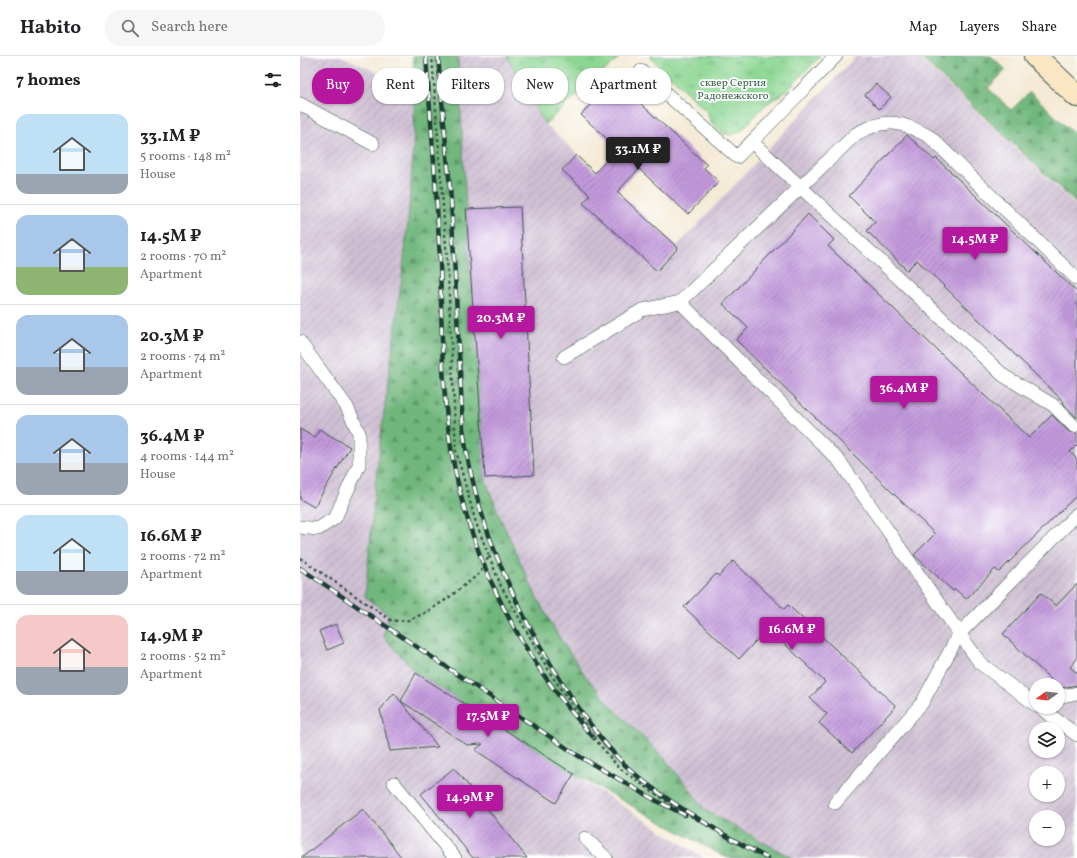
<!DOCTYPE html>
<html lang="en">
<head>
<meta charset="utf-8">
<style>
  :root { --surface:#fff; --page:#f6f6f6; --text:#202124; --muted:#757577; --line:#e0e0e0; --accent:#b5179e }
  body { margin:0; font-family:Vollkorn,serif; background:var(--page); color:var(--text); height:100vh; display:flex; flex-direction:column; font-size:15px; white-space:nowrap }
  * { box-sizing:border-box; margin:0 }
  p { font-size:13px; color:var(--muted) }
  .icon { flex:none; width:22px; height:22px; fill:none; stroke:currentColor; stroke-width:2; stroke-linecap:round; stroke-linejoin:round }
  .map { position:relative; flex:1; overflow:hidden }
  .side { display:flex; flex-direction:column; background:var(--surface); width:300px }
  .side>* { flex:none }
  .guide { position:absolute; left:12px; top:12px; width:380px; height:36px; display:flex; gap:8px }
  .needle { width:26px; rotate:256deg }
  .controls { position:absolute; left:729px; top:622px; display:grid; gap:8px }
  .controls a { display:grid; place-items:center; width:36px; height:36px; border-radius:50%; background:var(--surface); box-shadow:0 1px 3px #0004; font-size:20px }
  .price { position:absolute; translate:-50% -34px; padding:0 9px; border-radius:4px; background:var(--accent); color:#fff; font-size:13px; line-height:26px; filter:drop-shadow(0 1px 2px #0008) }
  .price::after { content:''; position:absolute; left:50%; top:24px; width:12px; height:9px; margin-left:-6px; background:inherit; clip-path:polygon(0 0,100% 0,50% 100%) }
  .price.active { background:#222; color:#fff }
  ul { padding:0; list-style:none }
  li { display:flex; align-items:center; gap:12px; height:100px; padding:0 16px }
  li+li { border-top:1px solid var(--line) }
  li span { display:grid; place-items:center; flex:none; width:112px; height:80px; border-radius:12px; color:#555 }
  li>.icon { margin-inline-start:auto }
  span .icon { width:48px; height:48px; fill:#fffc; stroke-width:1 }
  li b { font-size:17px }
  h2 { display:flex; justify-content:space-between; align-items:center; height:48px; padding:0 16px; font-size:17px }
  .tag { padding:0 14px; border-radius:16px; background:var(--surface); box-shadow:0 1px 3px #0004; font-size:14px; line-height:36px }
  .tag.active { background:var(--accent); color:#fff }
  header { display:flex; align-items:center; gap:24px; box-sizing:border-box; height:56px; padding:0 20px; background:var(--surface); border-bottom:1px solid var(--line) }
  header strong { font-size:19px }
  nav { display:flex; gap:22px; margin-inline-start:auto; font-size:14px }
  .search { width:280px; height:36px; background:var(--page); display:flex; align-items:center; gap:10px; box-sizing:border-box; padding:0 14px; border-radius:16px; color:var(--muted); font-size:15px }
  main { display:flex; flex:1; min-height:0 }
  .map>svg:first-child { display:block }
  .industrial { fill:url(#industrial-furrows); fill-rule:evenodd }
  .grass { fill:url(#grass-tufts); stroke:#568a64 }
  .forest { fill:url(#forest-firs); stroke:#487a58 }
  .building { fill:url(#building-hatch) }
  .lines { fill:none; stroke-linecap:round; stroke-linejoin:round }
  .service-casing { stroke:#3f574c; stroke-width:14 }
  .secondary-casing { stroke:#3f574c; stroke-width:24 }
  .path { stroke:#3f574c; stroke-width:2.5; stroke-dasharray:3 3; stroke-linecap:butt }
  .service { stroke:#fff; stroke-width:13 }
  .secondary { stroke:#fbe6c4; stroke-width:22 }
  .rail-casing { stroke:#1f3d34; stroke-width:4.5 }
  .rail { stroke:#fff; stroke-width:3; stroke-dasharray:9; stroke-linecap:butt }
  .labels { text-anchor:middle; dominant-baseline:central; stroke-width:3.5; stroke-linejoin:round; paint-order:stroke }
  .park-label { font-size:11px; fill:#3a634c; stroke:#fff }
</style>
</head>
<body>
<header>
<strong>Habito</strong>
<div class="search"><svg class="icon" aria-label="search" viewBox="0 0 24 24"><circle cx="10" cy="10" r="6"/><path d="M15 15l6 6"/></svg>Search here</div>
<nav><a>Map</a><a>Layers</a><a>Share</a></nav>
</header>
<main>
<section class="side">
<h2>7 homes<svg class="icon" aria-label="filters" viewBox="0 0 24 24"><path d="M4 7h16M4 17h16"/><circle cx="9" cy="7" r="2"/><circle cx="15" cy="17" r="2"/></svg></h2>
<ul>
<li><span style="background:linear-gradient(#bfe0f5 75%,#9aa5b1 0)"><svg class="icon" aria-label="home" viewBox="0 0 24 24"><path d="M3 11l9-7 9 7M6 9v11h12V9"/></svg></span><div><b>33.1M ₽</b><p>5 rooms · 148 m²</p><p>House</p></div></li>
<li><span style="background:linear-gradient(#a9c7e8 65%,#8fb573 0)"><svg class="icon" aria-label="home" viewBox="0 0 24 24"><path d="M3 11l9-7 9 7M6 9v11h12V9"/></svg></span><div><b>14.5M ₽</b><p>2 rooms · 70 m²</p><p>Apartment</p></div></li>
<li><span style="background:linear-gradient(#a9c7e8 65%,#9aa5b1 0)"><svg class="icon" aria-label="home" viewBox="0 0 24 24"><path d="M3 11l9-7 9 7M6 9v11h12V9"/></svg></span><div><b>20.3M ₽</b><p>2 rooms · 74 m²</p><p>Apartment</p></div></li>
<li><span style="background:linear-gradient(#a9c7e8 60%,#9aa5b1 0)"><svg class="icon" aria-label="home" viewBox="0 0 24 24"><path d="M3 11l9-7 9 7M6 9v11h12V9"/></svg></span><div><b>36.4M ₽</b><p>4 rooms · 144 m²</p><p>House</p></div></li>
<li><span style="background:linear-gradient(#bfe0f5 70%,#9aa5b1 0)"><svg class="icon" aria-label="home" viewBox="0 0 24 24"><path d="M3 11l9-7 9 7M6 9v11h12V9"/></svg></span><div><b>16.6M ₽</b><p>2 rooms · 72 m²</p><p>Apartment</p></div></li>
<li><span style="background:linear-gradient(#f6c9c9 65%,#9aa5b1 0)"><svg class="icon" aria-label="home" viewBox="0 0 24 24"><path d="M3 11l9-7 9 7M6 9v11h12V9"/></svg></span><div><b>14.9M ₽</b><p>2 rooms · 52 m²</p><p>Apartment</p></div></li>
</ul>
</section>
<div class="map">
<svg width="777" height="802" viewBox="0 0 777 802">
  <defs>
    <pattern id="industrial-furrows" width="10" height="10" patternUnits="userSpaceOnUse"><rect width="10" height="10" fill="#cebed2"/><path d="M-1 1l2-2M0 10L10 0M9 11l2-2" fill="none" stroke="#b0a4b5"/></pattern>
    <pattern id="grass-tufts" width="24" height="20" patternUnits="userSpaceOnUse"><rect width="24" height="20" fill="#8cd693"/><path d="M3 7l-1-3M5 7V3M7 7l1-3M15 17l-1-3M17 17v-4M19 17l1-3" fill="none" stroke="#72af79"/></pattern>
    <pattern id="forest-firs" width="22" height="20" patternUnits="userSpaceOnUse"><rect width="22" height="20" fill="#71b77d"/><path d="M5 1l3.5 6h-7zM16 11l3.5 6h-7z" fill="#5c9667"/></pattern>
    <pattern id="building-hatch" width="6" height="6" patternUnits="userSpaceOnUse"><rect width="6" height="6" fill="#c299dc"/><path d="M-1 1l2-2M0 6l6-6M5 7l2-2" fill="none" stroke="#9d7eb3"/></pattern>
  </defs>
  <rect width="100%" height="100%" fill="#fff"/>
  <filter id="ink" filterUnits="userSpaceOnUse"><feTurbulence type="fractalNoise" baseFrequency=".025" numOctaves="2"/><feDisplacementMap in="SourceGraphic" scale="8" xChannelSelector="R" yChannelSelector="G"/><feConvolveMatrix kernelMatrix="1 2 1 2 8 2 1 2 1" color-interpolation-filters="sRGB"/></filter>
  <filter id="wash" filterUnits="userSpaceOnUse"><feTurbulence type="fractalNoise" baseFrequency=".012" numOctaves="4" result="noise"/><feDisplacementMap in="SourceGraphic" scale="16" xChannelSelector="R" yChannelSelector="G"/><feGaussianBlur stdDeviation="0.9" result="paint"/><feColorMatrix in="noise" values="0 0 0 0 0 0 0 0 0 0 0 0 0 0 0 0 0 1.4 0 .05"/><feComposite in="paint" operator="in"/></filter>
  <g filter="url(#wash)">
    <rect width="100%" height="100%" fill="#f4ead5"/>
    <g class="industrial">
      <path d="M0,0H41L115,33L112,126L92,301L85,349L65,541L89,559L116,617L404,802H0Z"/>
      <path d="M158,0H207L245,68L377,190L556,0H617L777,150V802H492L405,754L386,728L364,702L311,650L285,619L259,581L237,542L198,457L185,422L166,153ZM736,629H758V651H736ZM736,673H758V695H736ZM736,717H758V739H736ZM736,761H758V783H736Z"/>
    </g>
    <g class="grass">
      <path d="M207,0H321L245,68Z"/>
      <path d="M349,0H521L486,35L465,49L441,75L430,79L424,78L410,65L408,57Z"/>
    </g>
    <g class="forest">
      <path d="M113,0H158L166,153L185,422L198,457L237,542L259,581L285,619L311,650L364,702L386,728L405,754L492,802H429L423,800L274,718L116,617L83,580L89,559L65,541C71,477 76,412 85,349C100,233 119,117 113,0Z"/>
      <path d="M619,0H691L706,14L688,32L711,54L730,36L777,81V148Z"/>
    </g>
    <g id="blocks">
      <g class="building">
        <path d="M314,23L407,109L404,112L419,126L388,158L339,113L317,136L378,192L357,215L283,147L290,139L262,114L276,99L295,117L317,92L281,59Z"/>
        <path d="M576,28L591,41L579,53L565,39Z"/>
        <path d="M607,79L634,104L636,102L777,236V362L763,347L764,346L617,204L607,214L567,175L575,166L549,140Z"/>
        <path d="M220,151L234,419L185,422L166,153Z"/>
        <path d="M508,158L534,184L528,190L729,382L752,359L769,376L777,377V389L770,396L777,403V439L699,516L695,513L666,543L655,533L653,535L614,499L635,478L436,284L448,272L423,248Z"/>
        <path d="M0,373L15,382L19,373L50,391L14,451L0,443Z"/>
        <path d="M433,505L484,553L488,549L596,650L552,697L519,667L527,658L510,642L525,626L468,572L439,603L384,551L416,518L419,520Z"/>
        <path d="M777,528V603L770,611L777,617V629L760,632L703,578L741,537L756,550Z"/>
        <path d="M36,568L44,587L27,594L19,575Z"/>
        <path d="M116,617L274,718L256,747L175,694L183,688L167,689L101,645Z"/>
        <path d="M94,637L138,691L90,695L80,654Z"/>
        <path d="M154,712L227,802H173L121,738Z"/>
        <path d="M63,753L102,802H1Z"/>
      </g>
    </g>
  </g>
  <g filter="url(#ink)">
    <use href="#blocks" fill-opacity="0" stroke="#3f574c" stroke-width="1"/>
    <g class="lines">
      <defs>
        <g id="service">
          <path d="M341,15L437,101L536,0"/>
          <path d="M0,48L73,88"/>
          <path d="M452,86L704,320L753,349L774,370"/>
          <path d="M380,246L540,406L680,607L736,649"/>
          <path d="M0,286L47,351L59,377V409L35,462L18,473L0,471"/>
          <path d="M264,301L342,254L380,246L556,78C587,61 600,65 630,81L777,223"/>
          <path d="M758,641L777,637"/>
          <path d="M739,651L777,679"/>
          <path d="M94,727L155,802"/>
          <path d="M535,747L622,647L659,578L777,458"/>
          <path d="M285,782L306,802"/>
        </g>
        <path id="secondary" d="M735,0L777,40"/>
      </defs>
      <use href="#service" class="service-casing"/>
      <use href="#secondary" class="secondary-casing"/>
      <g class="path">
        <path d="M189,500L201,530L252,620L295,683L319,712L373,750L433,784"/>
        <path d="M0,502L92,565L109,564L125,557L147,543L180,517L189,500L176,467L156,395L148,218L132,0"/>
      </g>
      <use href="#service" class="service"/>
      <use href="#secondary" class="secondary"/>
      <defs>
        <g id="rail">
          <path d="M126,0C131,69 137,137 140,206C142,270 141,335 152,398C170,504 222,603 294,682"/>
          <path d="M138,0L151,144L163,372C175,468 217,558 270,639C289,667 309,696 335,718C365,744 400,763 433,784"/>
          <path d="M0,512L277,699L355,744L385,759"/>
          <path d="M430,782L467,802"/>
        </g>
      </defs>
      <use href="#rail" class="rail-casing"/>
      <use href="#rail" class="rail"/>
    </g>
  </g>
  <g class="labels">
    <g class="park-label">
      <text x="433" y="27">сквер Сергия<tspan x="433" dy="13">Радонежского</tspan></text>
    </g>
  </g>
</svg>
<div class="controls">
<a><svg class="needle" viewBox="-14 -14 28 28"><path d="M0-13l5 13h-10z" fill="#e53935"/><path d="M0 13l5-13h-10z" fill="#757577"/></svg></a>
<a><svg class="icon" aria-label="layers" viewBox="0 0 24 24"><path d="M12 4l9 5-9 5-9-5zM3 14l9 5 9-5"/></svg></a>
<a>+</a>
<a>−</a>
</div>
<b class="price active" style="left:338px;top:115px">33.1M ₽</b>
<b class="price" style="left:675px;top:205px">14.5M ₽</b>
<b class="price" style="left:201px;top:284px">20.3M ₽</b>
<b class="price" style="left:604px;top:354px">36.4M ₽</b>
<b class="price" style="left:492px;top:595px">16.6M ₽</b>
<b class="price" style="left:188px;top:682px">17.5M ₽</b>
<b class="price" style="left:170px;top:763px">14.9M ₽</b>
<div class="guide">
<a class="tag active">Buy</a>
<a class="tag">Rent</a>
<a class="tag">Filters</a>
<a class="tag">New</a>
<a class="tag">Apartment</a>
</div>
</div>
</main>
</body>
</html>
